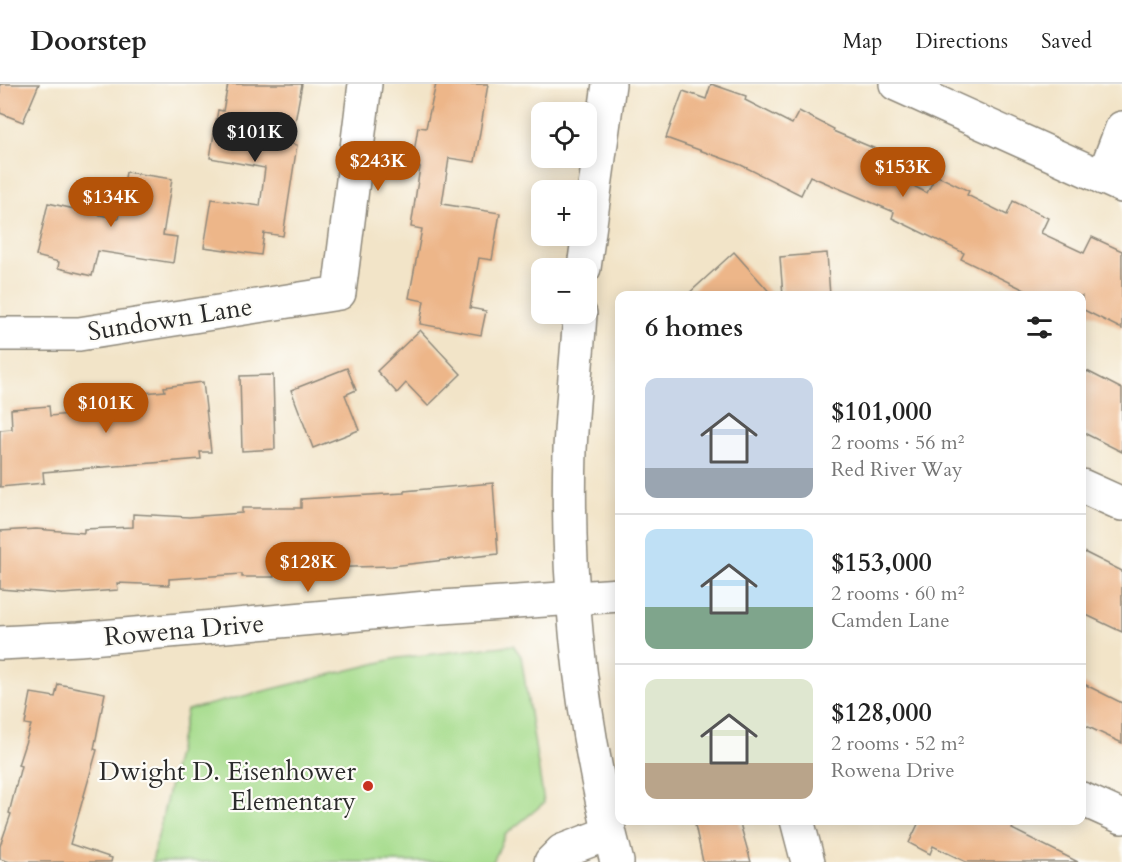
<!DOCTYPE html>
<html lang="en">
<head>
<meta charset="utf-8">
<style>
  :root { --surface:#fff; --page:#f6f6f6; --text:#222; --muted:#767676; --line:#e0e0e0; --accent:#b45309 }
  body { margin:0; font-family:Cardo,serif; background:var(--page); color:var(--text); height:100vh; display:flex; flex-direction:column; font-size:22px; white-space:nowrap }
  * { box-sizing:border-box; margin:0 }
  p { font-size:20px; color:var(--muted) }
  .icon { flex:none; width:33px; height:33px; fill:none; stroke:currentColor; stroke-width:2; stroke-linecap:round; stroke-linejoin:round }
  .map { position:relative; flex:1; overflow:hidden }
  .drawer { position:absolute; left:615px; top:207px; width:471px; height:534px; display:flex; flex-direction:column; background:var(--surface); border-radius:12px; box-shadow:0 3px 15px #0003 }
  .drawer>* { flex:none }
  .buttons { position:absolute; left:531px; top:18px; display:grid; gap:12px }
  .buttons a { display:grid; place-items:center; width:66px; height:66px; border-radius:12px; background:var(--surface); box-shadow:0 3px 15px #0003; font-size:30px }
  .price { position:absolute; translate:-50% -51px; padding:0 14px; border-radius:21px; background:var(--accent); color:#fff; font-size:20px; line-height:39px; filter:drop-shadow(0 2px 3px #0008) }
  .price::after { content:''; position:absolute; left:50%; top:36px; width:18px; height:14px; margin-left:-9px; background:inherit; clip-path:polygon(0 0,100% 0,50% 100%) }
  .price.active { background:#222; color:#fff }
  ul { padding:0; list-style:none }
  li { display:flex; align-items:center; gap:18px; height:150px; padding:0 30px }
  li+li { border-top:2px solid var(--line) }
  li span { display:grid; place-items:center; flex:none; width:168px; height:120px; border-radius:12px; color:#555 }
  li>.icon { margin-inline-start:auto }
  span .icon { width:72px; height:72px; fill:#fffc; stroke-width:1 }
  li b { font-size:26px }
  h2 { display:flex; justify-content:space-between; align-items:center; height:72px; padding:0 30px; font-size:26px }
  header { display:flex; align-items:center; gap:36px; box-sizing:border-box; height:84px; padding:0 30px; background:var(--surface); border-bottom:2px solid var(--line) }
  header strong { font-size:28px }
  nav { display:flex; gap:33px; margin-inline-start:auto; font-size:21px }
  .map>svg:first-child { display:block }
  .green { fill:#a6dc8c; stroke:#68845c; stroke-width:1.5 }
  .building { fill:#edb689 }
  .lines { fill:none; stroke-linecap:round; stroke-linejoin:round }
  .minor-casing { stroke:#8e887a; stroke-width:36 }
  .major-casing { stroke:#8e887a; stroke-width:36 }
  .minor { stroke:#fff; stroke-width:33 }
  .major { stroke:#fff; stroke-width:33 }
  .poi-dot { fill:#c8321e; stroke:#fdfcf7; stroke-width:2 }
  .labels { text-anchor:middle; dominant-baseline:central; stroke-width:4.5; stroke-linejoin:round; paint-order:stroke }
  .street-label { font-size:26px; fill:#2b2b2b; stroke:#fdfcf7 }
  .poi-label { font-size:26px; fill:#2b2b2b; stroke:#fdfcf7; text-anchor:end }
</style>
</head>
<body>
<header>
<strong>Doorstep</strong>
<nav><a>Map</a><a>Directions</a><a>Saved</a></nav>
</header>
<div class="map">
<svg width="1122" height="778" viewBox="0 0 1122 778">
  <rect width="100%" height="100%" fill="#fdfcf7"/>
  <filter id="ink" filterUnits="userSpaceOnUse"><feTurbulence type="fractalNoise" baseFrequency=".0167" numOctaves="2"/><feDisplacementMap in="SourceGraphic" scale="12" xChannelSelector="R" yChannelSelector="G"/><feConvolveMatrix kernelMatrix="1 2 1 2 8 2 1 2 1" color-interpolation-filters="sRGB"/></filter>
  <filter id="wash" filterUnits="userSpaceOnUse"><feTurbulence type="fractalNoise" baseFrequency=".008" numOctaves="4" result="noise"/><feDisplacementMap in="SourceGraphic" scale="24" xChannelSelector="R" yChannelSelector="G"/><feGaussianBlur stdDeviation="1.35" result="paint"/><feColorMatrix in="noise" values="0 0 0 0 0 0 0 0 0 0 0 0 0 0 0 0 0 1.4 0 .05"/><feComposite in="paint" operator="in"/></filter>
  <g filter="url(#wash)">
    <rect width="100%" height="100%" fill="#f2e4c8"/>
    <path class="green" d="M513,561L521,572L544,719L505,751L493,778H152L187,626L398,574Z"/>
    <g id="blocks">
      <g class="building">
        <path d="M0,0H39L23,38L0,29Z"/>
        <path d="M228,0H302L291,60L297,61L283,152L264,149L261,171L204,163L212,115L260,122L265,84L210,74L218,26L223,27Z"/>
        <path d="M436,0H488L475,78L449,74L442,120L500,129L492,176L479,174L470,224L486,227L481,251L420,240L424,217L409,214L422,145L411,143L420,83L412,82L418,43L426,44Z"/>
        <path d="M711,0L746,12L745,16L792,40L799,27L834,45L833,47L897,74L890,90L927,109L936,91L969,107L967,111L1007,131L1013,117L1048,134L1041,149L1084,169L1092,153L1122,167V245L1082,225V212H1037L961,175L964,169L892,134L894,128L810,92L801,111L741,81L666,54L683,7L706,15Z"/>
        <path d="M126,88L172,95L163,151L177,153L173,179L98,167L92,192L58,184L59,178L36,172L48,119L118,135Z"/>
        <path d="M734,168L773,212H686Z"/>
        <path d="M827,169L830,212H783L780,173Z"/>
        <path d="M420,246L461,290L428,322L406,299L397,309L377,287Z"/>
        <path d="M347,284L356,306L345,311L359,346L313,364L291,306Z"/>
        <path d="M1087,287L1122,305V368L1082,348V298Z"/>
        <path d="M273,291L275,365L242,367L240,292Z"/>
        <path d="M203,298L211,368H200L201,375L43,388L44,399L0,403V346L12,345L11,325L49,322L50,332L90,328L89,314L165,307L164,303Z"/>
        <path d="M493,399L498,470L392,482L274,485V493H242V490L169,495V501L117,499L118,506L62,510L0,505V447L36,445L84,449V445L133,443V430L189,433L242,429V424H301V415L404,409V407Z"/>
        <path d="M1082,467L1122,487V548L1082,529Z"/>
        <path d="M1082,599L1122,619V659L1082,640Z"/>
        <path d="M58,600L105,609L94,665L97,666L70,760L112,774L111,778H10L0,775V762L11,730L9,729L21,682L18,681L31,641L25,640L31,609L55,613Z"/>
        <path d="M694,736H739L751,778H703Z"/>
        <path d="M920,736H1017L1012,745L1078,778H966L933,762L930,770L909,759Z"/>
      </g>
    </g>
  </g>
  <g filter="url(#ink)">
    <use href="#blocks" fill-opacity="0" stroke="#8e887a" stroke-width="1.5"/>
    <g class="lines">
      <defs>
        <g id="minor">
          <path d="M896,0L1122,102"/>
          <path d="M1103,94L1122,44"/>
          <path d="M0,250H79L339,209L365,0"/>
          <path d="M1082,402L1122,420"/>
          <path d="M0,559L79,555L427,524L620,511"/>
          <path d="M1082,715L1122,733"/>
          <path d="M797,736L808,778"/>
          <path d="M551,778L562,767L609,749"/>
        </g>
        <g id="major">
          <path d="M584,184L609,0"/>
          <path d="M580,230C577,275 572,321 570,366C566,504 582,645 617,778"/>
        </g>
      </defs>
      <use href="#minor" class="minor-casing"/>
      <use href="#major" class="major-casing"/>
      <use href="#minor" class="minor"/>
      <use href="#major" class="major"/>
    </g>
  </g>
  <circle class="poi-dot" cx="368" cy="702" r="6"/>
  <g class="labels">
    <g class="street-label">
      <text transform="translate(170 235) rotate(-9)">Sundown Lane</text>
      <text transform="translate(184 546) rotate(-5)">Rowena Drive</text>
    </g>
    <g class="poi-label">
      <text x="356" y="687">Dwight D. Eisenhower<tspan x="356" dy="30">Elementary</tspan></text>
    </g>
  </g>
</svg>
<div class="buttons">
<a><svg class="icon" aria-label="locate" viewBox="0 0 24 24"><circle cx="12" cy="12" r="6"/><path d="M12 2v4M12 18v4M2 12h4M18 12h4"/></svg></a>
<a>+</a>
<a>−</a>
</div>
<b class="price active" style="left:255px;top:79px">$101K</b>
<b class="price" style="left:378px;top:108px">$243K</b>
<b class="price" style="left:903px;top:114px">$153K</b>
<b class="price" style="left:111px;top:144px">$134K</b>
<b class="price" style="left:106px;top:350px">$101K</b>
<b class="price" style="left:308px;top:509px">$128K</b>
<section class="drawer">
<h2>6 homes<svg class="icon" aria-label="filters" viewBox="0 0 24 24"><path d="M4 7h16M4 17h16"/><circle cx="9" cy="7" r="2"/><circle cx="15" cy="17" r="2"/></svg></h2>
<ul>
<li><span style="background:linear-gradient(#c9d6e8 75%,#9aa5b1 0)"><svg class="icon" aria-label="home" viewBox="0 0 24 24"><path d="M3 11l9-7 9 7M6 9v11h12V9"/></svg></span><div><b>$101,000</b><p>2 rooms · 56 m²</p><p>Red River Way</p></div></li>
<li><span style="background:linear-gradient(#bfe0f5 65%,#7fa58c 0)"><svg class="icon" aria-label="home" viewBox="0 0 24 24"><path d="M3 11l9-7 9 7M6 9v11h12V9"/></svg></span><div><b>$153,000</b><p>2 rooms · 60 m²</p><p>Camden Lane</p></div></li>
<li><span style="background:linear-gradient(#dfe7d0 70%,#b9a48a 0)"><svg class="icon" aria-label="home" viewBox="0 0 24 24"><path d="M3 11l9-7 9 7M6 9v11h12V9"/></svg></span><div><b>$128,000</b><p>2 rooms · 52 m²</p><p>Rowena Drive</p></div></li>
</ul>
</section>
</div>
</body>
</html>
